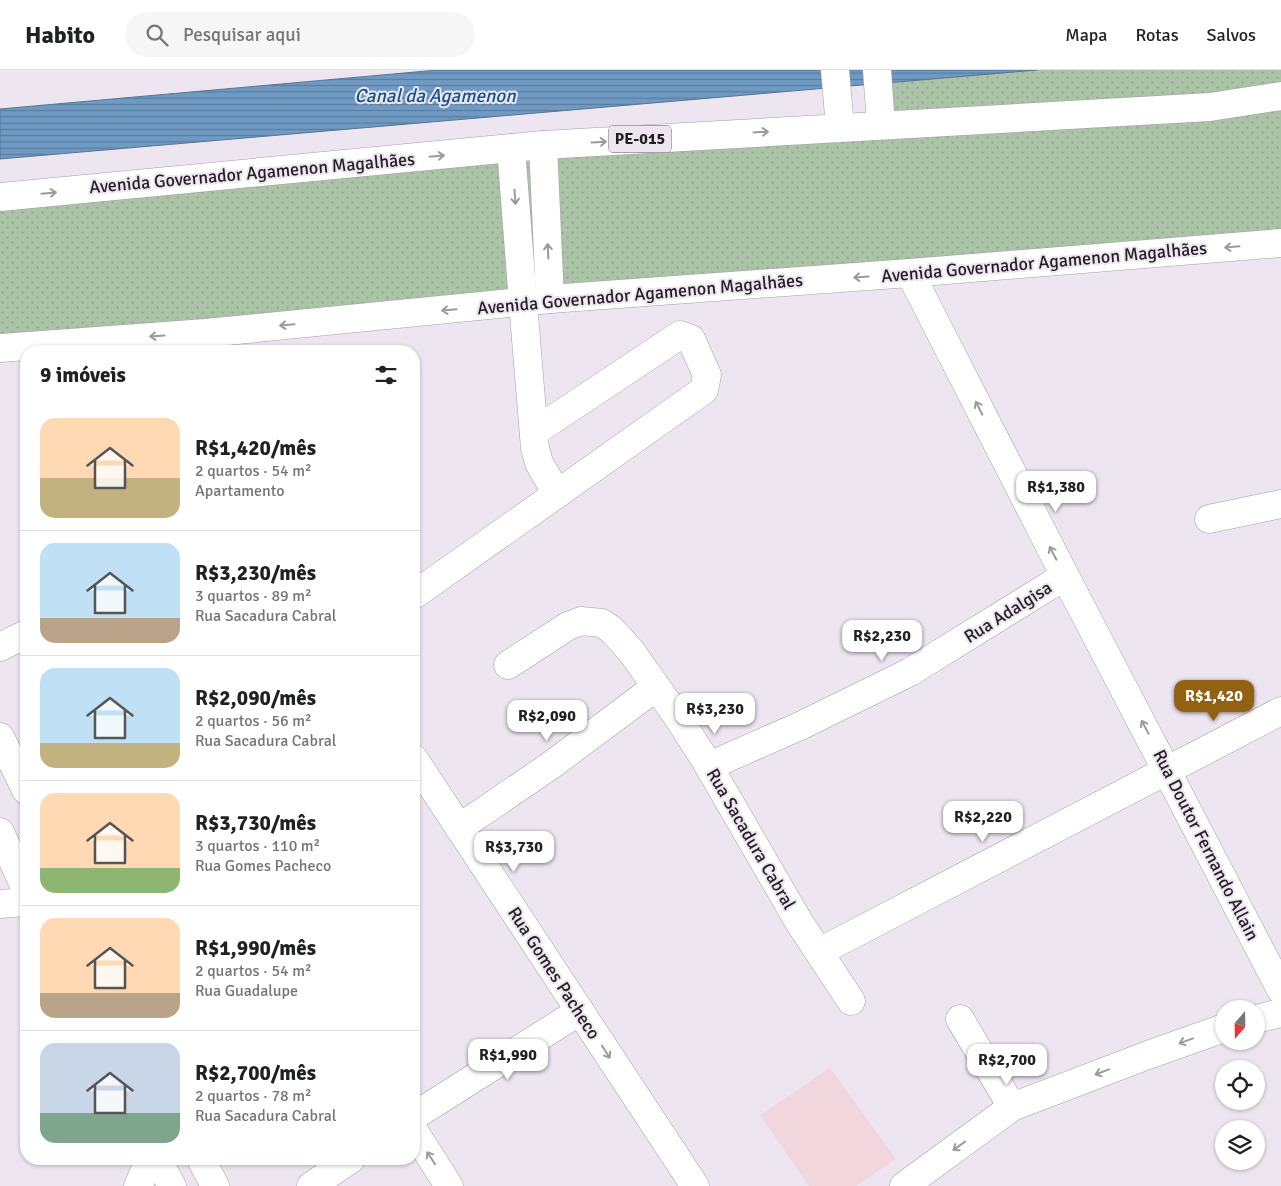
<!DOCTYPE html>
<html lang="pt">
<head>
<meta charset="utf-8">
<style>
  :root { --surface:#fff; --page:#f6f6f6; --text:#202124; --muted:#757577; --line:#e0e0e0; --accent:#926111 }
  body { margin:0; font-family:Signika,sans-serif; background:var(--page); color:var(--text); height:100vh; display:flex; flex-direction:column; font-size:19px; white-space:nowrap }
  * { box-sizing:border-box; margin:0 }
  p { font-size:16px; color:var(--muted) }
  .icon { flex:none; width:28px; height:28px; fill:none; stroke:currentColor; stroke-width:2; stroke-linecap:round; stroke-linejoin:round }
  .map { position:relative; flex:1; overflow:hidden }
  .sheet { position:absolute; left:20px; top:275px; width:400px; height:820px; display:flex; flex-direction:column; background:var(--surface); border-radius:20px; box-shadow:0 1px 4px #0004 }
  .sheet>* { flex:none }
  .needle { width:32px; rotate:200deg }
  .buttons { position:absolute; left:1215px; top:930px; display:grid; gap:10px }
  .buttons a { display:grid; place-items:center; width:50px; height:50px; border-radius:50%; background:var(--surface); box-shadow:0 1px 4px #0004; font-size:25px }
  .price { position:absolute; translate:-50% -42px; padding:0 11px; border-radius:10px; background:#fff; color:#222; font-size:16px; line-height:32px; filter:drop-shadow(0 1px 2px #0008) }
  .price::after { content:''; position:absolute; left:50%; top:30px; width:15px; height:11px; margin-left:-8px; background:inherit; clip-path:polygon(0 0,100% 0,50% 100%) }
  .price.current { background:var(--accent); color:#fff }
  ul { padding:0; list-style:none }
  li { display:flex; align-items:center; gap:15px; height:125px; padding:0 20px }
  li+li { border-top:1px solid var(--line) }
  li span { display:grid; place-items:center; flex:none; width:140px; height:100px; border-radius:15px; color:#555 }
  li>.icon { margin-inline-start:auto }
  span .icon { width:60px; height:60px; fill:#fffc; stroke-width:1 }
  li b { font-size:21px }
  h2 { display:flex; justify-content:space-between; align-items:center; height:60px; padding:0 20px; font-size:21px }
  header { display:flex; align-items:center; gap:30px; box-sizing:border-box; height:70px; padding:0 25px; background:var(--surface); border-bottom:1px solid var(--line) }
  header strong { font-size:24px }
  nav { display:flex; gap:28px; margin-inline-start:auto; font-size:18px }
  .search { width:350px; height:45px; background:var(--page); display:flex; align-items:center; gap:12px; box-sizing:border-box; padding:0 18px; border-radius:28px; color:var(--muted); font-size:19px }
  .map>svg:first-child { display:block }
  .education { fill:#f1d7dd }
  .green { fill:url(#green-dots) }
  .water { fill:url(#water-rules); stroke:#587593 }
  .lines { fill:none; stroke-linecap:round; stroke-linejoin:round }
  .minor-casing { stroke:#a69ea7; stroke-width:29 }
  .major-casing { stroke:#a69ea7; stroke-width:29 }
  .highway-casing { stroke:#a69ea7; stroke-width:29 }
  .minor { stroke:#fff; stroke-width:28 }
  .major { stroke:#fff; stroke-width:28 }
  .highway { stroke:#fff; stroke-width:28 }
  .oneway { stroke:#9c9a9c }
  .labels { text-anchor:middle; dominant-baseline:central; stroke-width:4; stroke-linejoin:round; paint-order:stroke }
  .shield { fill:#ede5ef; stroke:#5f5a60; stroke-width:1 }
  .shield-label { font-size:16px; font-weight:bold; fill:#221e22 }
  .street-label { font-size:18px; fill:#221e22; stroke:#ede5ef }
  .water-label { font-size:19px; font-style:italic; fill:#115589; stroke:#ede5ef }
</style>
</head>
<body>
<header>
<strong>Habito</strong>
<div class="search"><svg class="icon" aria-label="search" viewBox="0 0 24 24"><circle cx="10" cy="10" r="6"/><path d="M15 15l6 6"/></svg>Pesquisar aqui</div>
<nav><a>Mapa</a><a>Rotas</a><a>Salvos</a></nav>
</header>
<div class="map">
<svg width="1281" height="1116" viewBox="0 0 1281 1116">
  <defs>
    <pattern id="green-dots" width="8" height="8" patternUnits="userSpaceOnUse" patternTransform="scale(1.25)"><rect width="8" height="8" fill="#abc3a6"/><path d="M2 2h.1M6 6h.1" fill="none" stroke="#93a78f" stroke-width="1.8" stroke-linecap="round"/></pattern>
    <pattern id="water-rules" width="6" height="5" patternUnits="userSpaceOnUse" patternTransform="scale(1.25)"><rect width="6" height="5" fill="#6f9ac3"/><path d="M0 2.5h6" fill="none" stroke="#5b7d9e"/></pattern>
  </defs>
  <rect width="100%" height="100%" fill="#ede5ef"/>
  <path class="education" d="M830,998L896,1089L856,1116H809L760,1045Z"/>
  <path class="green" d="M877,0H1281V163L0,268V127L880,55Z"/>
  <path class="water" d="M438,0H1037L0,89V39Z"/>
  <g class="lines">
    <defs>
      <g id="minor">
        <path d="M910,203L1065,506L1281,920"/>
        <path d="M523,233L535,378L539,393L557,424"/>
        <path d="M0,278L206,263L550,229L910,203L1281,173"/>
        <path d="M1209,449L1281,434"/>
        <path d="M414,525L704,320L707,305L691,269L680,265L534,362"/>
        <path d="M0,577L26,564"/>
        <path d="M508,595L568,556L581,551L602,553L612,560L631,581L679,649L704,688L799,852L851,931"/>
        <path d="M414,689L695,1116"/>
        <path d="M709,696L800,656L910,602L1065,506"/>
        <path d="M459,758L550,696L656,617"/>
        <path d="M0,834L26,832"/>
        <path d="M819,882L1281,641"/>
        <path d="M960,949L1012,1037"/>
        <path d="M1256,949L1281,943"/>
        <path d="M414,1046L580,941"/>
        <path d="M414,1061L449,1116"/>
        <path d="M311,1116L351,1089"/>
        <path d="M904,1116L1012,1037L1148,985L1224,958"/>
      </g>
      <g id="major">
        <path d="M0,667L26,720"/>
        <path d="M0,762L26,820"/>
        <path d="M157,1089L172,1116"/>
        <path d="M201,1089L215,1116"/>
        <path d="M138,1116L150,1089"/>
      </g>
      <g id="highway">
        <path d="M835,0L840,57"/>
        <path d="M877,0L881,55"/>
        <path d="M543,75L550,229"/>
        <path d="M511,78L523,233"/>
        <path d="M0,127L543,75L1210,37L1281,26"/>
      </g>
    </defs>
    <use href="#minor" class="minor-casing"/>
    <use href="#major" class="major-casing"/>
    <use href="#highway" class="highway-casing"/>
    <use href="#minor" class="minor"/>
    <use href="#major" class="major"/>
    <use href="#highway" class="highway"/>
  </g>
  <defs><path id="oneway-shaft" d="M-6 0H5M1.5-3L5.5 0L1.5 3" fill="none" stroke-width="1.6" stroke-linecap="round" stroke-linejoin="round" transform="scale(1.25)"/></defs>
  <g class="oneway">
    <use href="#oneway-shaft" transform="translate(761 62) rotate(-3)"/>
    <use href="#oneway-shaft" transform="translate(599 72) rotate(-3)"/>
    <use href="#oneway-shaft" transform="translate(437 86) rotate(-5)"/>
    <use href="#oneway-shaft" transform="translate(49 123) rotate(-5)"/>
    <use href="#oneway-shaft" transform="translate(515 127) rotate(86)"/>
    <use href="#oneway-shaft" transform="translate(1232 177) rotate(175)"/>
    <use href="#oneway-shaft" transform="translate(548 181) rotate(-93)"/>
    <use href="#oneway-shaft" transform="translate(861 207) rotate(176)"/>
    <use href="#oneway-shaft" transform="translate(449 240) rotate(175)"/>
    <use href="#oneway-shaft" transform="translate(287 255) rotate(175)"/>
    <use href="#oneway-shaft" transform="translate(157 266) rotate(176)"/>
    <use href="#oneway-shaft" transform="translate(979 338) rotate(-117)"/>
    <use href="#oneway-shaft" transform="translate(1053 483) rotate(-117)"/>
    <use href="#oneway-shaft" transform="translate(1145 657) rotate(-118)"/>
    <use href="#oneway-shaft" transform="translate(1186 971) rotate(160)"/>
    <use href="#oneway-shaft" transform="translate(606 982) rotate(57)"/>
    <use href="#oneway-shaft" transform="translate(1102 1002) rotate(159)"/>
    <use href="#oneway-shaft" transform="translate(959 1076) rotate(144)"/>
    <use href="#oneway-shaft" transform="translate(431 1088) rotate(-123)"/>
  </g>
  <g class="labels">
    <rect class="shield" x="609" y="55.5" width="62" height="27" rx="4"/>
    <g class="shield-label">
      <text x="640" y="69">PE-015</text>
    </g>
    <g class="street-label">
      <text transform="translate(252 103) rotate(-5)">Avenida Governador Agamenon Magalhães</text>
      <text transform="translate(1044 192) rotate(-5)">Avenida Governador Agamenon Magalhães</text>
      <text transform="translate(640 224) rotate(-5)">Avenida Governador Agamenon Magalhães</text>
      <text transform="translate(1008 542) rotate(-32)">Rua Adalgisa</text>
      <text transform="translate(751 769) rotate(60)">Rua Sacadura Cabral</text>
      <text transform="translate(1206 775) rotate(63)">Rua Doutor Fernando Allain</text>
      <text transform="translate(554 903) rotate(57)">Rua Gomes Pacheco</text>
    </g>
    <g class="water-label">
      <text x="435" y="26">Canal da Agamenon</text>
    </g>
  </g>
</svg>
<div class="buttons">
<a><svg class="needle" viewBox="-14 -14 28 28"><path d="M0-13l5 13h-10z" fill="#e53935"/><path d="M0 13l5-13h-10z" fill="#757577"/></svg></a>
<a><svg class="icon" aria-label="locate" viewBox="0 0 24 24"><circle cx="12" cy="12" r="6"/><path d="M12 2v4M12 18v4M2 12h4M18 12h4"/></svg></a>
<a><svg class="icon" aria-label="layers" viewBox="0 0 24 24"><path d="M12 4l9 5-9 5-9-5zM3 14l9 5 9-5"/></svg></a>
</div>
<b class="price" style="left:1056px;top:443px">R$1,380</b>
<b class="price" style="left:882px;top:592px">R$2,230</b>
<b class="price current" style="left:1214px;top:652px">R$1,420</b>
<b class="price" style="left:715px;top:665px">R$3,230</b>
<b class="price" style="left:547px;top:672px">R$2,090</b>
<b class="price" style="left:983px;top:773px">R$2,220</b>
<b class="price" style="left:514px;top:803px">R$3,730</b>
<b class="price" style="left:508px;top:1011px">R$1,990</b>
<b class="price" style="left:1007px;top:1016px">R$2,700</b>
<section class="sheet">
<h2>9 imóveis<svg class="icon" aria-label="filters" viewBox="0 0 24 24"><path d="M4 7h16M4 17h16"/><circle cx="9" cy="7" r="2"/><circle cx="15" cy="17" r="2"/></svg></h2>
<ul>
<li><span style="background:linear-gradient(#ffd9b3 60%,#c2b280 0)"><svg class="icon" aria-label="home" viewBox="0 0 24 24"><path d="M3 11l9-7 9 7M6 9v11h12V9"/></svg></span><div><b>R$1,420/mês</b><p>2 quartos · 54 m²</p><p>Apartamento</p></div></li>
<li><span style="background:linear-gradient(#bfe0f5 75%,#b9a48a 0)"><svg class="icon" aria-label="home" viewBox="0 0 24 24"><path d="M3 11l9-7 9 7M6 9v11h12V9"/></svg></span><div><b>R$3,230/mês</b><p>3 quartos · 89 m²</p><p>Rua Sacadura Cabral</p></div></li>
<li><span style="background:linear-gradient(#bfe0f5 75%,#c2b280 0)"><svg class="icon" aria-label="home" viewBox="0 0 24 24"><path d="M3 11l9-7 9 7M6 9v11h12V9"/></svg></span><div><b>R$2,090/mês</b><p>2 quartos · 56 m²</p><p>Rua Sacadura Cabral</p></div></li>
<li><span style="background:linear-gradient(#ffd9b3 75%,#8fb573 0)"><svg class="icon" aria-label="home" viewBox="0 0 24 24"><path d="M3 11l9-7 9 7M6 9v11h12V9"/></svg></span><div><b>R$3,730/mês</b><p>3 quartos · 110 m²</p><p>Rua Gomes Pacheco</p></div></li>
<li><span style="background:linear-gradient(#ffd9b3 75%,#b9a48a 0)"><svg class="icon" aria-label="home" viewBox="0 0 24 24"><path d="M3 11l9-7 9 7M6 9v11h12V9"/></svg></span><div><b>R$1,990/mês</b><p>2 quartos · 54 m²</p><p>Rua Guadalupe</p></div></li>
<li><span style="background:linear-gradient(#c9d6e8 70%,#7fa58c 0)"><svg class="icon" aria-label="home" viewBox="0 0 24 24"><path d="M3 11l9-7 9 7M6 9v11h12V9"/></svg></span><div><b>R$2,700/mês</b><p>2 quartos · 78 m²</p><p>Rua Sacadura Cabral</p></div></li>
</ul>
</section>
</div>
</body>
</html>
